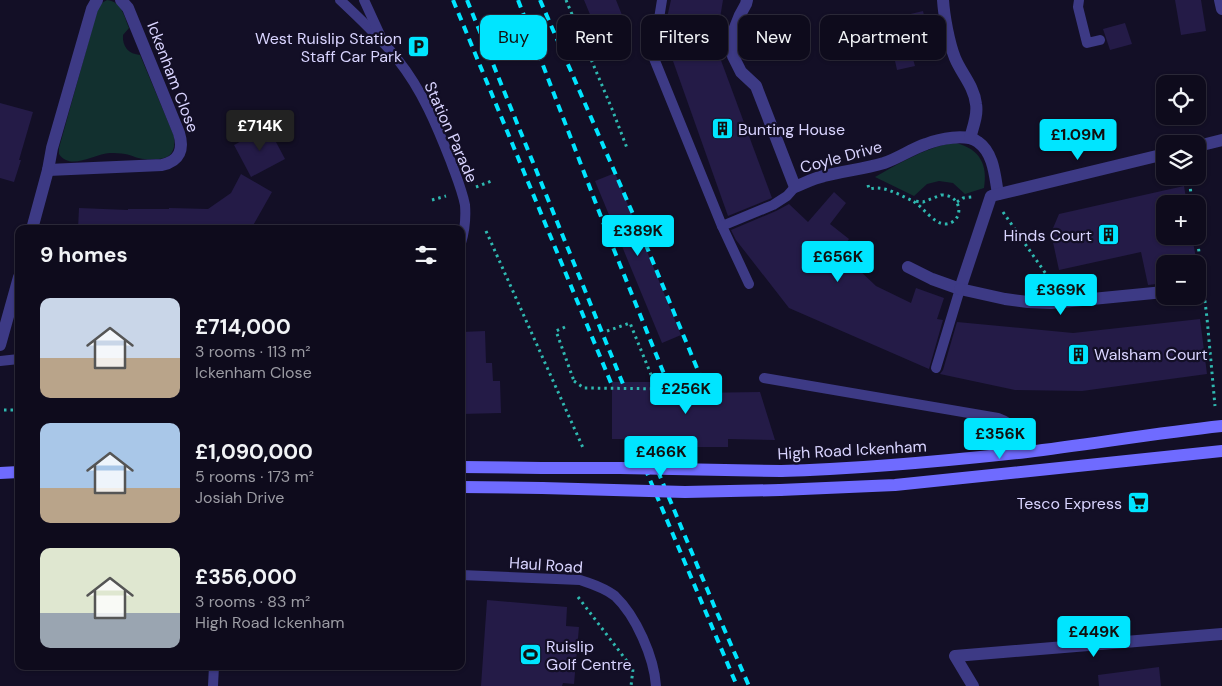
<!DOCTYPE html>
<html lang="en">
<head>
<meta charset="utf-8">
<style>
  :root { --surface:#0e0b1c; --page:#171425; --text:#f1f3f6; --muted:#9b9ba3; --line:#2e2b3b; --accent:#00e5ff }
  body { margin:0; font-family:"DM Sans",sans-serif; background:var(--page); color:var(--text); height:100vh; display:flex; flex-direction:column; font-size:19px; white-space:nowrap }
  * { box-sizing:border-box; margin:0 }
  p { font-size:16px; color:var(--muted) }
  .icon { flex:none; width:28px; height:28px; fill:none; stroke:currentColor; stroke-width:2; stroke-linecap:round; stroke-linejoin:round }
  .map { position:relative; flex:1; overflow:hidden }
  .drawer { position:absolute; left:15px; top:225px; width:450px; height:445px; display:flex; flex-direction:column; background:var(--surface); border-radius:10px; box-shadow:0 1px 4px #0004,0 0 0 1px var(--line) }
  .drawer>* { flex:none }
  .banner { position:absolute; left:480px; top:15px; width:475px; height:45px; display:flex; gap:10px }
  .buttons { position:absolute; left:1156px; top:75px; display:grid; gap:10px }
  .buttons a { display:grid; place-items:center; width:50px; height:50px; border-radius:10px; background:var(--surface); box-shadow:0 1px 4px #0004,0 0 0 1px var(--line); font-size:25px }
  .price { position:absolute; translate:-50% -42px; padding:0 11px; border-radius:5px; background:var(--accent); color:#111; font-size:16px; line-height:32px; filter:drop-shadow(0 1px 2px #0008) }
  .price::after { content:''; position:absolute; left:50%; top:30px; width:15px; height:11px; margin-left:-8px; background:inherit; clip-path:polygon(0 0,100% 0,50% 100%) }
  .price.selected { background:#222; color:#fff }
  ul { padding:0; list-style:none }
  li { display:flex; align-items:center; gap:15px; height:125px; padding:0 25px }
  li span { display:grid; place-items:center; flex:none; width:140px; height:100px; border-radius:10px; color:#555 }
  li>.icon { margin-inline-start:auto }
  span .icon { width:60px; height:60px; fill:#fffc; stroke-width:1 }
  li b { font-size:21px }
  h2 { display:flex; justify-content:space-between; align-items:center; height:60px; padding:0 25px; font-size:21px }
  .chip { padding:0 18px; border-radius:10px; background:var(--surface); box-shadow:0 1px 4px #0004,0 0 0 1px var(--line); font-size:18px; line-height:45px }
  .chip.selected { background:var(--accent); color:#111 }
  .map>svg:first-child { display:block }
  .green { fill:#12302f }
  .building { fill:#241b47 }
  .lines { fill:none; stroke-linecap:round; stroke-linejoin:round }
  .path { stroke:#2fb8b0; stroke-width:3; stroke-dasharray:2.5 4; stroke-linecap:butt }
  .lane { stroke:#3d3a85; stroke-width:10 }
  .street { stroke:#3d3a85; stroke-width:12 }
  .secondary { stroke:#6f6bff; stroke-width:12 }
  .rail { stroke:#00e5ff; stroke-width:4; stroke-dasharray:8 6; stroke-linecap:butt }
  .path-bridge { stroke:#2fb8b0; stroke-width:3; stroke-dasharray:2.5 4; stroke-linecap:butt }
  .secondary-bridge { stroke:#6f6bff; stroke-width:12 }
  .labels { text-anchor:middle; dominant-baseline:central; stroke-width:4.5; stroke-linejoin:round; paint-order:stroke }
  .poi-label { font-size:16px; fill:#d9d4ff; stroke:#130f26; text-anchor:end }
  .street-label { font-size:16px; fill:#d9d4ff; stroke:#130f26 }
</style>
</head>
<body>
<div class="map">
<svg width="1222" height="686" viewBox="0 0 1222 686">
  <rect width="100%" height="100%" fill="#130f26"/>
  <g class="green">
    <path d="M107,0C122,2 124,16 129,28L123,35C122,47 129,54 140,55L174,136C176,151 171,159 156,159C152,159 148,160 144,159C138,159 132,155 125,154C120,153 115,153 110,153C94,154 70,171 59,154V148L97,11L100,4Z"/>
    <path d="M956,143C980,149 988,165 984,188L965,194L953,183L939,181L927,184L914,196L875,177C896,165 932,144 956,143Z"/>
  </g>
  <g class="building">
    <path d="M584,0H616L628,30L606,39L599,22L594,24Z"/>
    <path d="M671,0H723L716,42L668,47L663,35Z"/>
    <path d="M1175,0H1201L1206,31L1181,35Z"/>
    <path d="M923,11L933,55L913,59L915,66L897,70L886,20Z"/>
    <path d="M1125,23L1132,44L1110,50L1103,29Z"/>
    <path d="M719,55L772,198L728,216L673,61Z"/>
    <path d="M0,103L33,112L19,160H21L14,182L0,178Z"/>
    <path d="M268,127L285,159L251,177L234,145Z"/>
    <path d="M615,173L681,335L662,343L595,181Z"/>
    <path d="M241,174L272,192L251,229H78L79,208L128,210V209H169V208L208,209L231,193Z"/>
    <path d="M1184,186L1187,204H1165V236H1192L1197,264H1165V283L1148,285L1141,252L1059,270L1051,233L1059,214Z"/>
    <path d="M834,192L846,203L830,224L849,239L840,252L876,286L911,303L916,288L944,298L937,319L943,320L929,369L789,308L736,240L731,230L776,211L789,204L808,222Z"/>
    <path d="M1200,319L1207,374L1082,391L1015,390L940,374L943,370L957,322L1073,333Z"/>
    <path d="M485,331L486,363H492L493,381H500L501,413L461,414V332Z"/>
    <path d="M612,382H696L695,393L760,392L775,440L728,439V447H649V439H612Z"/>
    <path d="M487,600L567,607L566,626L579,627L574,684L563,683L562,686H481Z"/>
    <path d="M1159,667L1161,686H1099L1098,675Z"/>
  </g>
  <g class="lines">
    <g class="path">
      <path d="M566,0L612,109L627,148"/>
      <path d="M1189,176L1192,204"/>
      <path d="M868,185L869,189C885,185 899,195 913,201"/>
      <path d="M476,187L494,180"/>
      <path d="M941,195C963,194 965,223 945,224C934,224 923,207 913,201L923,202Z"/>
      <path d="M432,200L446,196"/>
      <path d="M957,202L963,198L972,197"/>
      <path d="M1003,212L1055,287"/>
      <path d="M486,231L584,450"/>
      <path d="M1197,236L1207,318L1215,406"/>
      <path d="M565,327L556,331L574,381"/>
      <path d="M607,331L630,323L654,382L661,389"/>
      <path d="M4,410H15"/>
      <path d="M689,447V452"/>
      <path d="M578,597L633,669L631,686"/>
    </g>
    <g class="lane">
      <path d="M340,0C360,19 381,38 398,60C422,90 437,126 451,162C456,176 462,190 465,205C466,218 465,230 461,243"/>
      <path d="M364,0L381,37"/>
      <path d="M662,0L653,56L722,226"/>
      <path d="M1079,0L1078,7L1087,43L1100,40"/>
      <path d="M653,56L731,47"/>
      <path d="M749,284L722,226L773,205L787,196L795,187"/>
      <path d="M0,361L19,359"/>
      <path d="M936,368L960,289"/>
      <path d="M764,378L998,418C1017,425 1019,435 1028,452"/>
      <path d="M461,575L580,580C592,584 605,588 615,596C636,616 654,657 656,686"/>
      <path d="M213,686L214,666"/>
    </g>
    <g class="street">
      <path d="M747,0L746,4L740,15L734,30L731,47L733,56L741,72L756,86L795,187C805,183 814,178 824,176C844,171 864,169 884,163C899,158 911,149 926,144C939,139 966,133 978,142C994,153 995,177 998,194"/>
      <path d="M943,0C944,16 949,43 955,58C961,73 974,86 976,104C978,115 973,127 970,138"/>
      <path d="M1220,0L1222,9"/>
      <path d="M1198,146L1222,140"/>
      <path d="M48,170L162,165C180,161 184,149 179,133L128,8L121,0"/>
      <path d="M32,229L48,170L52,148L92,9L97,0"/>
      <path d="M908,267L932,279L960,289L991,196L1165,154"/>
      <path d="M960,289L1005,299L1028,302L1051,303L1164,292"/>
      <path d="M0,345L19,277"/>
      <path d="M973,686L955,656L1222,634"/>
    </g>
    <g class="secondary">
      <path d="M461,467L542,468"/>
      <path d="M781,471C863,469 945,461 1027,452C1092,444 1157,433 1222,426"/>
      <path d="M0,473L19,472"/>
      <path d="M461,487L542,488"/>
      <path d="M780,490L895,485L1222,451"/>
    </g>
    <g class="rail">
      <path d="M453,0L611,383"/>
      <path d="M467,0L623,384"/>
      <path d="M518,0L608,235L664,374"/>
      <path d="M540,0L636,221L704,385"/>
      <path d="M634,442L737,686"/>
      <path d="M647,445L715,608L749,686"/>
    </g>
    <path class="path-bridge" d="M574,381L584,388L674,389"/>
    <g class="secondary-bridge">
      <path d="M542,468H620L781,471"/>
      <path d="M542,488L685,492L780,490"/>
    </g>
  </g>
  <defs>
    <symbol id="parking-square" viewBox="-11 -11 22 22"><rect x="-9" y="-9" width="18" height="18" rx="4" fill="#00e5ff" stroke="#130f26"/><path d="M-3.5-5.5H1a3.5 3.5 0 0 1 0 7H-1V5.5H-3.5ZM-1-3.4V-.6H.8a1.4 1.4 0 0 0 0-2.8Z" fill="#111"/></symbol>
    <symbol id="building-square" viewBox="-11 -11 22 22"><rect x="-9" y="-9" width="18" height="18" rx="4" fill="#00e5ff" stroke="#130f26"/><path d="M-4-6H4V6H1V3H-1V6H-4ZM-2.5-4.3h1.7v1.8h-1.7ZM.8-4.3h1.7v1.8H.8ZM-2.5-1h1.7V.8h-1.7ZM.8-1h1.7V.8H.8Z" fill="#111"/></symbol>
    <symbol id="supermarket-square" viewBox="-11 -11 22 22"><rect x="-9" y="-9" width="18" height="18" rx="4" fill="#00e5ff" stroke="#130f26"/><path d="M-6-5.5h2.5l.6 2H6L4.5 2H-2.5L-4.4-4H-6ZM-1.5 3.2a1.3 1.3 0 1 0 .1 0ZM3 3.2a1.3 1.3 0 1 0 .1 0Z" fill="#111"/></symbol>
    <symbol id="stadium-square" viewBox="-11 -11 22 22"><rect x="-9" y="-9" width="18" height="18" rx="4" fill="#00e5ff" stroke="#130f26"/><path d="M0-5a6.5 5 0 1 0 0 10a6.5 5 0 1 0 0-10ZM-3.5-1.8h7v3.6h-7Z" fill="#111"/></symbol>
  </defs>
  <g fill-rule="evenodd">
    <use href="#parking-square" x="406" y="34" width="25" height="25"/>
    <use href="#building-square" x="710" y="116" width="25" height="25"/>
    <use href="#building-square" x="1096" y="222" width="25" height="25"/>
    <use href="#building-square" x="1066" y="342" width="25" height="25"/>
    <use href="#supermarket-square" x="1126" y="490" width="25" height="25"/>
    <use href="#stadium-square" x="518" y="642" width="25" height="25"/>
  </g>
  <g class="labels">
    <g class="poi-label">
      <text x="402" y="38">West Ruislip Station<tspan x="402" dy="18">Staff Car Park</tspan></text>
      <text x="738" y="129" text-anchor="start">Bunting House</text>
      <text x="1092" y="235">Hinds Court</text>
      <text x="1094" y="354" text-anchor="start">Walsham Court</text>
      <text x="1122" y="503">Tesco Express</text>
      <text x="546" y="646" text-anchor="start">Ruislip<tspan x="546" dy="18">Golf Centre</tspan></text>
    </g>
    <g class="street-label">
      <text transform="translate(173 77) rotate(69)">Ickenham Close</text>
      <text transform="translate(451 132) rotate(66)">Station Parade</text>
      <text transform="translate(841 157) rotate(-15)">Coyle Drive</text>
      <text transform="translate(852 450) rotate(-3)">High Road Ickenham</text>
      <text transform="translate(546 565) rotate(4)">Haul Road</text>
    </g>
  </g>
</svg>
<div class="buttons">
<a><svg class="icon" aria-label="locate" viewBox="0 0 24 24"><circle cx="12" cy="12" r="6"/><path d="M12 2v4M12 18v4M2 12h4M18 12h4"/></svg></a>
<a><svg class="icon" aria-label="layers" viewBox="0 0 24 24"><path d="M12 4l9 5-9 5-9-5zM3 14l9 5 9-5"/></svg></a>
<a>+</a>
<a>−</a>
</div>
<b class="price selected" style="left:260px;top:152px">£714K</b>
<b class="price" style="left:1078px;top:161px">£1.09M</b>
<b class="price" style="left:638px;top:257px">£389K</b>
<b class="price" style="left:838px;top:283px">£656K</b>
<b class="price" style="left:1061px;top:316px">£369K</b>
<b class="price" style="left:686px;top:415px">£256K</b>
<b class="price" style="left:1000px;top:460px">£356K</b>
<b class="price" style="left:661px;top:478px">£466K</b>
<b class="price" style="left:1094px;top:658px">£449K</b>
<div class="banner">
<a class="chip selected">Buy</a>
<a class="chip">Rent</a>
<a class="chip">Filters</a>
<a class="chip">New</a>
<a class="chip">Apartment</a>
</div>
<section class="drawer">
<h2>9 homes<svg class="icon" aria-label="filters" viewBox="0 0 24 24"><path d="M4 7h16M4 17h16"/><circle cx="9" cy="7" r="2"/><circle cx="15" cy="17" r="2"/></svg></h2>
<ul>
<li><span style="background:linear-gradient(#c9d6e8 60%,#b9a48a 0)"><svg class="icon" aria-label="home" viewBox="0 0 24 24"><path d="M3 11l9-7 9 7M6 9v11h12V9"/></svg></span><div><b>£714,000</b><p>3 rooms · 113 m²</p><p>Ickenham Close</p></div></li>
<li><span style="background:linear-gradient(#a9c7e8 65%,#b9a48a 0)"><svg class="icon" aria-label="home" viewBox="0 0 24 24"><path d="M3 11l9-7 9 7M6 9v11h12V9"/></svg></span><div><b>£1,090,000</b><p>5 rooms · 173 m²</p><p>Josiah Drive</p></div></li>
<li><span style="background:linear-gradient(#dfe7d0 65%,#9aa5b1 0)"><svg class="icon" aria-label="home" viewBox="0 0 24 24"><path d="M3 11l9-7 9 7M6 9v11h12V9"/></svg></span><div><b>£356,000</b><p>3 rooms · 83 m²</p><p>High Road Ickenham</p></div></li>
</ul>
</section>
</div>
</body>
</html>
